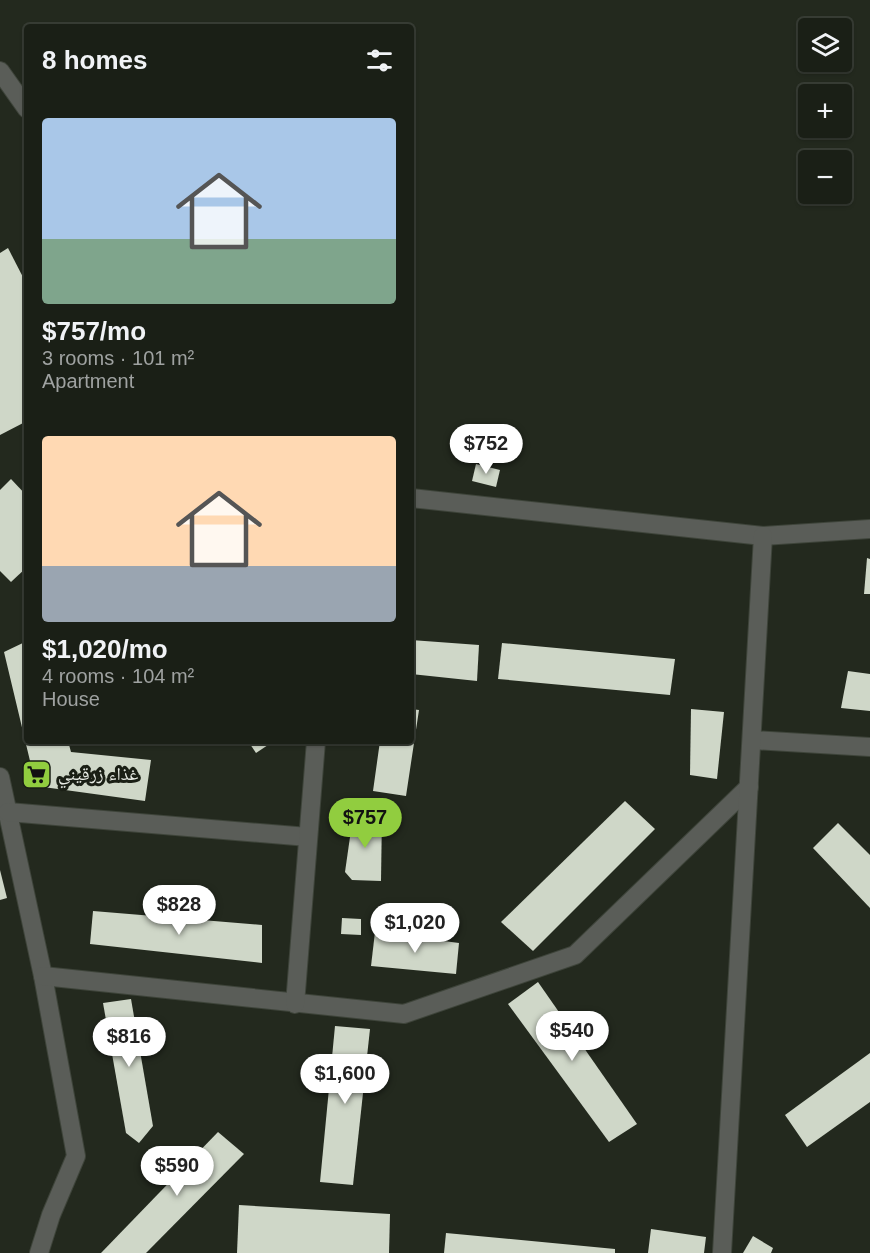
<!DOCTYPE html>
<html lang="en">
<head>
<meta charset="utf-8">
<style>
  :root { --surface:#1a1f16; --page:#23271f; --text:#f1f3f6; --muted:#9fa2a1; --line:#383d35; --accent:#91cd3f }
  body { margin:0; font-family:Helvetica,"Noto Naskh Arabic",sans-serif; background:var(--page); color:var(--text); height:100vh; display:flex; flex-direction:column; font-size:22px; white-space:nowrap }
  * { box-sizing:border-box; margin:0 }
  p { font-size:20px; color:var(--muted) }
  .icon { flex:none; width:33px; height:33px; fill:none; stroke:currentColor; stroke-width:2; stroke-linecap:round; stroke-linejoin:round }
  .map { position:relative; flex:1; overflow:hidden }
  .side { position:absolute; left:24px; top:24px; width:390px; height:720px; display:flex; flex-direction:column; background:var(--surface); border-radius:6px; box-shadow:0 2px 4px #0004,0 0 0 2px var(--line) }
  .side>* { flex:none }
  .controls { position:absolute; left:798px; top:18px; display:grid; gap:12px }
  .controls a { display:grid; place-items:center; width:54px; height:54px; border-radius:6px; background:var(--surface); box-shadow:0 2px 4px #0004,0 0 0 2px var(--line); font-size:30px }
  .price { position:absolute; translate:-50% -51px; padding:0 14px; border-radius:21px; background:#fff; color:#222; font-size:20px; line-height:39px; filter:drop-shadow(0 2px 3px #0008) }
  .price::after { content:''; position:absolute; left:50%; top:36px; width:18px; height:14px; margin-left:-9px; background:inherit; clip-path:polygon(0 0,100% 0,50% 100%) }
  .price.on { background:var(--accent); color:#111 }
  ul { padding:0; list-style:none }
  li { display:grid; align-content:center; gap:12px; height:318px; padding:0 18px }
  li span { display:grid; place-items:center; height:186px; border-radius:6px; color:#555 }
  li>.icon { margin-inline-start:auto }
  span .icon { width:108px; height:108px; fill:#fffc; stroke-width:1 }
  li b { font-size:26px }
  h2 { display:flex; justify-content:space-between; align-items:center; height:72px; padding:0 18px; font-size:26px }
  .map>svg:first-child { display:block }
  .building { fill:#cfd7c8 }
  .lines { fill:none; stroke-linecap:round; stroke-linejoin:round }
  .street-casing { stroke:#3e443a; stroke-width:20 }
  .street { stroke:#5a5d58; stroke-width:18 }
  .labels { text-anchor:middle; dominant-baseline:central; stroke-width:6; stroke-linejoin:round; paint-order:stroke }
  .poi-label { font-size:18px; fill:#e7ebe4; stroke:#1a1f15; text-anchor:start }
</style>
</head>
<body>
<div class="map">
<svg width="870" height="1253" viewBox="0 0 870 1253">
  <rect width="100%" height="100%" fill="#23291e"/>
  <g class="building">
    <path d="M8,248L27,285V421L0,435V253Z"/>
    <path d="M476,464L500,470L496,487L472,481Z"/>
    <path d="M11,479L27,496V567L11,582L0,571V490Z"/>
    <path d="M867,558L870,559V594H864Z"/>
    <path d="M411,640L479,645L477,681L411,674Z"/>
    <path d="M27,641V741H68L71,752L151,760L145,801L36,786L4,652Z"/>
    <path d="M502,643L675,659L670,695L498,679Z"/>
    <path d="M848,671L870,674V711L841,708Z"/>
    <path d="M411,709L419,710L406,796L373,791L380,741H411Z"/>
    <path d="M691,709L724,712L717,779L690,775Z"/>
    <path d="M248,741H274L256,753Z"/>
    <path d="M625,801L655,829L533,951L501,922Z"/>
    <path d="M382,814L381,881L352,880L345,872L353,816Z"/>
    <path d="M838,823L870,855V908L813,848Z"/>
    <path d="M0,870L7,898L0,900Z"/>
    <path d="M93,911L262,925V963L90,944Z"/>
    <path d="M342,918L361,919V935L341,934Z"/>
    <path d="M375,932L459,943L456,974L371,966Z"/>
    <path d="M538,982L637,1124L609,1142L508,1004Z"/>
    <path d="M131,999L153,1126L139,1143L126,1133L103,1003Z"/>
    <path d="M335,1026L370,1029L353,1185L320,1182Z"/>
    <path d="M870,1053V1102L807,1147L785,1115Z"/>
    <path d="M218,1132L244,1154L146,1253H101Z"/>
    <path d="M239,1205L390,1214L389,1253H237Z"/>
    <path d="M651,1229L706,1237L704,1253H648Z"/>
    <path d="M446,1233L615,1249V1253H444Z"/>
    <path d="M753,1236L773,1248L771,1253H743Z"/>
  </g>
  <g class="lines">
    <defs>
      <g id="street">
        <path d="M0,71L27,109"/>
        <path d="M411,498L763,536L870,529"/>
        <path d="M752,740L870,747"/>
        <path d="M0,777L43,976L76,1156L51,1215L39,1253"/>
        <path d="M8,812L308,837"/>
        <path d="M43,976L404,1014L575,955L749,787"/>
        <path d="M295,1004L316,741"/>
        <path d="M722,1253L763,536"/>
      </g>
    </defs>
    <use href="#street" class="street-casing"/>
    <use href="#street" class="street"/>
  </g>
  <defs>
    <symbol id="supermarket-square" viewBox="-11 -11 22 22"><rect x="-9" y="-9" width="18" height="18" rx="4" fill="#91cd3f" stroke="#1a1f15"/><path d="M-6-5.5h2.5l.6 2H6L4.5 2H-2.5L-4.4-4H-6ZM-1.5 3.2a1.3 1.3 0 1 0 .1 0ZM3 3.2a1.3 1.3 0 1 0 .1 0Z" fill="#111"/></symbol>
  </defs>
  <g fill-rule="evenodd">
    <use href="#supermarket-square" x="20" y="758" width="33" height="33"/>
  </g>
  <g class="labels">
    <g class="poi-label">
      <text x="58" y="774">غذاء زرقيني</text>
    </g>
  </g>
</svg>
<div class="controls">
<a><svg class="icon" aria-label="layers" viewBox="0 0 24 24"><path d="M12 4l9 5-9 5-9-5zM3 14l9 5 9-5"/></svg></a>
<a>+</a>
<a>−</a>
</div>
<b class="price" style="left:486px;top:475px">$752</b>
<b class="price on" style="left:365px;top:849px">$757</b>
<b class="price" style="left:179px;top:936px">$828</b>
<b class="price" style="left:415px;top:954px">$1,020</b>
<b class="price" style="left:572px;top:1062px">$540</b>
<b class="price" style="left:129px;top:1068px">$816</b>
<b class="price" style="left:345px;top:1105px">$1,600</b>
<b class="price" style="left:177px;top:1197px">$590</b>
<section class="side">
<h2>8 homes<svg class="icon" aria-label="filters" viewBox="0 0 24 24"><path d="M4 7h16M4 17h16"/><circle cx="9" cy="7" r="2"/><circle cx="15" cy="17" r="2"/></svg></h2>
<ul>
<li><span style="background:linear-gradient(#a9c7e8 65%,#7fa58c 0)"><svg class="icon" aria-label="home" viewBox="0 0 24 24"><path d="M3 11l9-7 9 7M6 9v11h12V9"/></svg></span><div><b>$757/mo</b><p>3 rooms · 101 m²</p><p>Apartment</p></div></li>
<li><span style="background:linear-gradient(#ffd9b3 70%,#9aa5b1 0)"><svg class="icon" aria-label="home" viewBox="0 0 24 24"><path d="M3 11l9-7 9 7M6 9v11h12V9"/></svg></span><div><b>$1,020/mo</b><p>4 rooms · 104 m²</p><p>House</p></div></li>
</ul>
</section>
</div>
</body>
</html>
